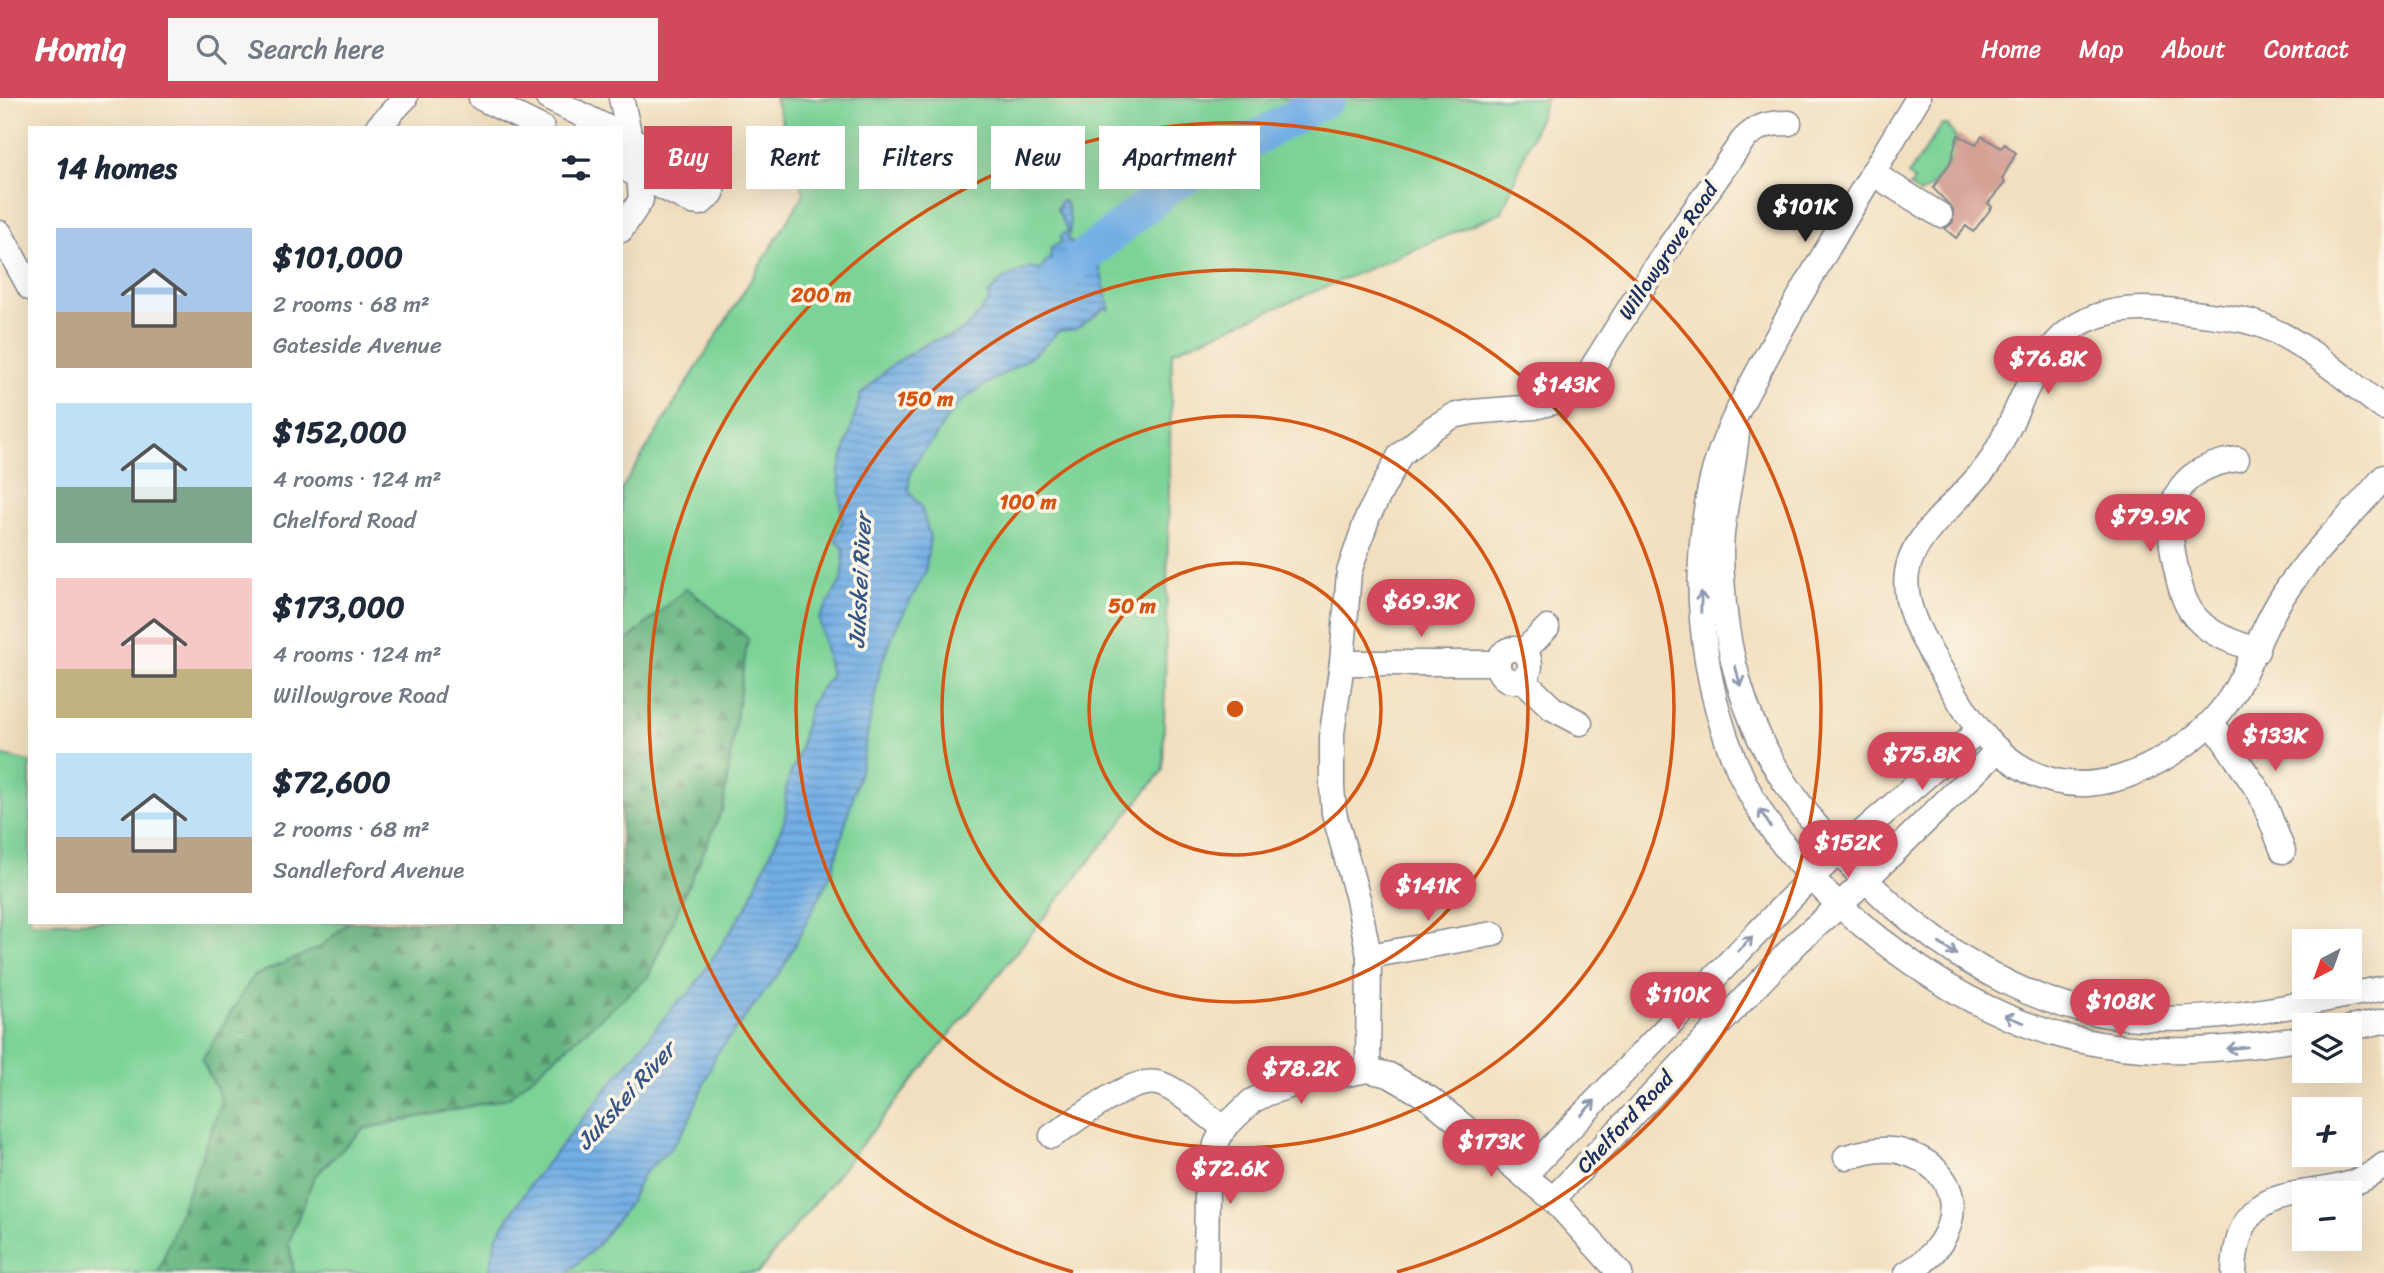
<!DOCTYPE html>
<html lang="en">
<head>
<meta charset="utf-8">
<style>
  :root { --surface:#fff; --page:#f6f6f7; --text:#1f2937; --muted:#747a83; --accent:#d1495b }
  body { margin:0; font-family:Sriracha,sans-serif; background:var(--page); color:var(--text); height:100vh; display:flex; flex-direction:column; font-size:26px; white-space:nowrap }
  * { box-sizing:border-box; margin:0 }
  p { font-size:23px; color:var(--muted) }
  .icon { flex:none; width:38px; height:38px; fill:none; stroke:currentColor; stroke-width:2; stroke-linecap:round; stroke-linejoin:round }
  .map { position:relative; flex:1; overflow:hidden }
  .details { position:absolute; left:28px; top:28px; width:595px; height:798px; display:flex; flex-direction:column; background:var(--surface); border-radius:0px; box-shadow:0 7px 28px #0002 }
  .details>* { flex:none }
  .banner { position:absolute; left:644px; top:28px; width:665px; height:63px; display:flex; gap:14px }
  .needle { width:46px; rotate:221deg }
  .buttons { position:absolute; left:2292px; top:831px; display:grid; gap:14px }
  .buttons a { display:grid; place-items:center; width:70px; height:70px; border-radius:0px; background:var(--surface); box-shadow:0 7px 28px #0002; font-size:35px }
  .price { position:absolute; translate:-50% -60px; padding:0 16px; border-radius:24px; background:var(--accent); color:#fff; font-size:23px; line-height:46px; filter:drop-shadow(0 2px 4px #0008) }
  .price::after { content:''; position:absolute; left:50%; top:42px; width:21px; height:16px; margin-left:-10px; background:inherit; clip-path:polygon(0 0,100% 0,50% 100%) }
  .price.active { background:#222; color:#fff }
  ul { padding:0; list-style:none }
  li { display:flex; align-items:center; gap:21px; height:175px; padding:0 28px }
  li span { display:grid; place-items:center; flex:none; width:196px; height:140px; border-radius:0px; color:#555 }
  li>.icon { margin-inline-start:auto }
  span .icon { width:84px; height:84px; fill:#fffc; stroke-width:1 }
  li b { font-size:30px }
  h2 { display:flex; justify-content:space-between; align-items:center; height:84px; padding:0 28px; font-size:30px }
  .chip { padding:0 24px; border-radius:0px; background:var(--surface); box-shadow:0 7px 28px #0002; font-size:24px; line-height:63px }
  .chip.active { background:var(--accent); color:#fff }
  header { display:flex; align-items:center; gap:42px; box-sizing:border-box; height:98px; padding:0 35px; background:var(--accent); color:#fff }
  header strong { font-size:33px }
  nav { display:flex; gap:38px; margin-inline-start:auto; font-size:24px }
  .search { width:490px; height:63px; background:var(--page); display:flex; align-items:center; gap:18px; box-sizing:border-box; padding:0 24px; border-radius:0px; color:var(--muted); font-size:26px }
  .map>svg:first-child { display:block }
  .grass { fill:#7cd397; stroke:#4c817a; stroke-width:2 }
  .forest { fill:url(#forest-firs); stroke:#40726f; stroke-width:2 }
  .water { fill:url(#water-rules); stroke:#476fa2; stroke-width:2 }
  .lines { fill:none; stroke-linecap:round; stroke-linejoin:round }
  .river { stroke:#73afe5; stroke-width:35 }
  .building { fill:#d5a195 }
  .minor-casing { stroke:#86878e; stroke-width:27 }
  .minor { stroke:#fff; stroke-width:24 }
  .oneway { stroke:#8d97ae }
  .ring { fill:none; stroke:#d45514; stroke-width:3.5 }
  .labels { text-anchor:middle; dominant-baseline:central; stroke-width:7; stroke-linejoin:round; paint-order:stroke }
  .street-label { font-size:21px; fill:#1b2f5e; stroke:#fcf5e5 }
  .water-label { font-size:23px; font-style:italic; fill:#355586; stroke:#fcf5e5 }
  .centre { fill:#d45514; stroke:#fcf5e5; stroke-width:3.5 }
  .ring-label { font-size:21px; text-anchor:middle; font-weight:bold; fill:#d45514; stroke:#fcf5e5; stroke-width:7; stroke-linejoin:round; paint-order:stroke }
</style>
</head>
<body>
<header>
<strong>Homiq</strong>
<div class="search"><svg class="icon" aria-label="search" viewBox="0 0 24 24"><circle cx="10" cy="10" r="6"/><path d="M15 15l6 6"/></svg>Search here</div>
<nav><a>Home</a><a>Map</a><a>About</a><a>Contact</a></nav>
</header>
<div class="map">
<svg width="2384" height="1175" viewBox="0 0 2384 1175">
  <defs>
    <pattern id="forest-firs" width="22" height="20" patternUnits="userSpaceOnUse" patternTransform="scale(1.75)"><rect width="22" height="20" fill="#65b580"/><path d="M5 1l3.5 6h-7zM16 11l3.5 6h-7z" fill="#52946c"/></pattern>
    <pattern id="water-rules" width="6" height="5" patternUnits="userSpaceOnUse" patternTransform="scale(1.75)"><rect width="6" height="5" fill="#73afe5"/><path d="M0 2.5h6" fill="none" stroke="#5e8fbd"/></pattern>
  </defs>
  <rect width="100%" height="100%" fill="#fcf5e5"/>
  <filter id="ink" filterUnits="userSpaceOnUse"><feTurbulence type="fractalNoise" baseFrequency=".0143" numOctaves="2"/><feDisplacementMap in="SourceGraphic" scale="14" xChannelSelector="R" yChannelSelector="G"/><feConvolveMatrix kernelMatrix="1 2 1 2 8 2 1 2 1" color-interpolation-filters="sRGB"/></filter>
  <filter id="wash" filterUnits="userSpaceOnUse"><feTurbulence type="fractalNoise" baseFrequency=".00686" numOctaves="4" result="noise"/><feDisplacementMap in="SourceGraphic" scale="28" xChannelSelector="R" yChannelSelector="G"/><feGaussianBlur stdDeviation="1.57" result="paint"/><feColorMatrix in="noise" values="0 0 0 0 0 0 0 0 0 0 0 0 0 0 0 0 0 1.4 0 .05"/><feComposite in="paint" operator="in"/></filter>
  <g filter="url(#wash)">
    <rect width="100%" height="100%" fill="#f2dfbf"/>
    <g class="grass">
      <path d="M775,0H1547L1502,114L1172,254L1163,672L758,1175H0V657L30,664V824H621V392L804,96Z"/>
      <path d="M1942,27H1948L1957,42L1953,50L1957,55L1930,90L1920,96L1910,89L1914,83L1908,77Z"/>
    </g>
    <path class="forest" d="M687,490L748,540L723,710L648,879L508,1000L363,1031L314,1079L289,1144L294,1175H158L222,1002L202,962L253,878L319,850L349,824H621V548Z"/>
    <path class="water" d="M1061,103H1065C1069,114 1074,130 1067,140L1076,148L1093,143L1110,212L1104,210C1095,221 1084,222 1076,231L1058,233C1034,265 992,278 962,303C949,314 942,329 933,342C919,360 907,370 909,394L921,408L930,439L925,476L897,527L881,567L860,673L832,774L783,870L716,957L687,1027L672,1049L643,1076L629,1106L596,1149L567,1175H489L496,1139L533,1082L678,903L689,896L749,805C759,776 775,749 785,720C787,712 785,701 786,693C787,679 796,665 800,651C809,615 804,609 831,578L819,521L842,481L844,451L835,441L842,422L839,373L861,296L892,267L929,244L957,236L972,224L990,201L988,197L1003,181L1031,169L1040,173L1046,163L1050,162L1051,150L1061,145V137L1068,133L1057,111Z"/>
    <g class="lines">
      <path class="river" d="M1058,180L1172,87L1328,0"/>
    </g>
    <g id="blocks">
      <path class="building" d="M1958,37L1976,46L1982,38L2001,50L2005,46L2016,55L2002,81L2005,85L1988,105L1992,109L1973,134L1966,128L1956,140L1945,131L1953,124V111L1933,90L1950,65Z"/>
    </g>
  </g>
  <g filter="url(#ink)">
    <use href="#blocks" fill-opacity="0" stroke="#86878e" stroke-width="2"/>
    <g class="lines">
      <defs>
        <g id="minor">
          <path d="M481,0L542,30"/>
          <path d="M548,0L608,30"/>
          <path d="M621,0L639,78L641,102L621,132"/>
          <path d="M1918,0C1868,83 1817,165 1771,250C1748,293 1722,337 1711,385C1686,499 1706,641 1776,737C1809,782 1852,821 1897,854C1949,893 2010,926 2074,941C2152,959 2226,953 2305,940"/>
          <path d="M377,30L405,0"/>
          <path d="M621,36L706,79L712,87V95L701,105L692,104L621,69"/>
          <path d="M1872,75L1940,117"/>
          <path d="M0,135L30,190"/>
          <path d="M2384,310C2348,284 2311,249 2270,231C2249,221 2224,219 2202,216C2151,209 2096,203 2058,243C2025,278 2015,326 1990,364C1967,398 1912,435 1907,475C1902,509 1924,543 1941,572C1957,599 1973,629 1997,651C2058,707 2126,689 2187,645C2246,603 2248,551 2284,496C2312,453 2351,419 2384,379"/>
          <path d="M1737,334C1734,375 1721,414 1721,455C1721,472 1723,490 1724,507C1729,558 1744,614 1769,658C1834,774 1973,897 2107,917C2201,930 2293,908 2384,890"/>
          <path d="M2237,361C2173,371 2163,408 2175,466C2180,488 2183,508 2200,524C2215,539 2238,545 2257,553"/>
          <circle cx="1514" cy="567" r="16"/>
          <path d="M1523,554L1547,530"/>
          <path d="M1342,565H1498"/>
          <path d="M1522,581L1552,610L1580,625"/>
          <path d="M2213,626L2261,697L2283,753"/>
          <path d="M1369,858L1493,836"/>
          <path d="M2350,930L2384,923"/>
          <path d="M1368,972L1369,858L1358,801L1334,715L1332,689V635L1342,565L1349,474L1368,418L1400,357L1433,330L1453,318L1472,314L1535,309L1554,304L1585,281L1658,165L1743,42C1758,27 1769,25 1789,25"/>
          <path d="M1052,1038C1076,1023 1129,979 1157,985C1175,988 1207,1018 1224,1030"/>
          <path d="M1846,1059C1863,1055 1882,1049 1899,1053C1971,1071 1965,1143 1907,1175"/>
          <path d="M1524,1078L1811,779L1979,632"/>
          <path d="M1553,1101L1799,843L1840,807L1998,652"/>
          <path d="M1206,1175L1207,1088L1216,1046L1224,1030L1252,1003L1268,995L1295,986L1368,972L1389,977L1430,1001L1553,1101L1620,1175"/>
          <path d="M2234,1175C2237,1062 2327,1117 2384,1067"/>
        </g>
      </defs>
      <use href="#minor" class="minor-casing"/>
      <use href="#minor" class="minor"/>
    </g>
    <defs><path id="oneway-shaft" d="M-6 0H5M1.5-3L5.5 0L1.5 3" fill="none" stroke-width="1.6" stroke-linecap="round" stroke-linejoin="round" transform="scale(1.75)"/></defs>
    <g class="oneway">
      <use href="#oneway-shaft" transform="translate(1701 504) rotate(-89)"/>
      <use href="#oneway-shaft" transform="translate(1738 578) rotate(75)"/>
      <use href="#oneway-shaft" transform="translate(1765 720) rotate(-122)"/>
      <use href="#oneway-shaft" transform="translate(1745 846) rotate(-46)"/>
      <use href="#oneway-shaft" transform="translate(1948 851) rotate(33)"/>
      <use href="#oneway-shaft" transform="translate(2014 921) rotate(-160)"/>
      <use href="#oneway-shaft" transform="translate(2237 950) rotate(174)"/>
      <use href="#oneway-shaft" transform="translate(1588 1010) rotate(-47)"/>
    </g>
  </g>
  <g class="ring">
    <circle cx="1235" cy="611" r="146"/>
    <circle cx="1235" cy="611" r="293"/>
    <circle cx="1235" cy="611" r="439"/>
    <path d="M1073 1174A586 586 0 1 1 1397 1174"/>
  </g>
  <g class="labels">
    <g class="street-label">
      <text transform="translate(1668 153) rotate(-56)">Willowgrove Road</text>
      <text transform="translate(1625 1024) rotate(-47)">Chelford Road</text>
    </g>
    <g class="water-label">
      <text transform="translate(860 483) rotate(-87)">Jukskei River</text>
      <text transform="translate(626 998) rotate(-48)">Jukskei River</text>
    </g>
  </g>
  <circle cx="1235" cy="611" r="10" class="centre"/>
  <g class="ring-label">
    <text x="821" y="204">200 m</text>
    <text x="925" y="308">150 m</text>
    <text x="1028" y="411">100 m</text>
    <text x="1132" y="515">50 m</text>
  </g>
</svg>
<div class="buttons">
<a><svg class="needle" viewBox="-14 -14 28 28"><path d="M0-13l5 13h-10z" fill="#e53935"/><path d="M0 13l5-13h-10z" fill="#747a83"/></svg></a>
<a><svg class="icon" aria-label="layers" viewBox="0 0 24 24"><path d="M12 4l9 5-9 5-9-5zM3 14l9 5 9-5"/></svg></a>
<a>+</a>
<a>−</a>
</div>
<b class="price active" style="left:1805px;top:146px">$101K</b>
<b class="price" style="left:2048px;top:298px">$76.8K</b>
<b class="price" style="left:1566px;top:324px">$143K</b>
<b class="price" style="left:2150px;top:456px">$79.9K</b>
<b class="price" style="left:1421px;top:541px">$69.3K</b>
<b class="price" style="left:2275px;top:675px">$133K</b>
<b class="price" style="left:1922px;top:694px">$75.8K</b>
<b class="price" style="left:1848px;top:782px">$152K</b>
<b class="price" style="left:1428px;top:825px">$141K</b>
<b class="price" style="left:1678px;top:934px">$110K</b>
<b class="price" style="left:2120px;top:941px">$108K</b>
<b class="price" style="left:1301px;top:1008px">$78.2K</b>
<b class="price" style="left:1491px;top:1081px">$173K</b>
<b class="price" style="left:1230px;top:1108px">$72.6K</b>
<div class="banner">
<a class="chip active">Buy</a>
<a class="chip">Rent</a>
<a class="chip">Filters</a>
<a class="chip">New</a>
<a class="chip">Apartment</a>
</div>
<section class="details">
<h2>14 homes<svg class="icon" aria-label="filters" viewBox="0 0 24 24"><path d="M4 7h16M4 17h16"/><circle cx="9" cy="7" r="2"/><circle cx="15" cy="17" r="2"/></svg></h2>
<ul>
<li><span style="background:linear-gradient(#a9c7e8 60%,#b9a48a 0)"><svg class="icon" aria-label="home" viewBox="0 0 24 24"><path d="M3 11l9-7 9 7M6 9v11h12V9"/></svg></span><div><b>$101,000</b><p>2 rooms · 68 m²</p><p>Gateside Avenue</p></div></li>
<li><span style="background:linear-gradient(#bfe0f5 60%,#7fa58c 0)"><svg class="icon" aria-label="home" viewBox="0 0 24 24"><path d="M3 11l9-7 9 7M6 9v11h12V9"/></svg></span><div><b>$152,000</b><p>4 rooms · 124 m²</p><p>Chelford Road</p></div></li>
<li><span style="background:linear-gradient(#f6c9c9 65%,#c2b280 0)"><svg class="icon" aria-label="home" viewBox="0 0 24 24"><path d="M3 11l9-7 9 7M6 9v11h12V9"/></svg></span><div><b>$173,000</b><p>4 rooms · 124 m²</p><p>Willowgrove Road</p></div></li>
<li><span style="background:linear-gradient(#bfe0f5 60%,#b9a48a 0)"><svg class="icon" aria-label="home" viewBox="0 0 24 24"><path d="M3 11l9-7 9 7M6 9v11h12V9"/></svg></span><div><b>$72,600</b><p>2 rooms · 68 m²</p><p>Sandleford Avenue</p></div></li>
</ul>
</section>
</div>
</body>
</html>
